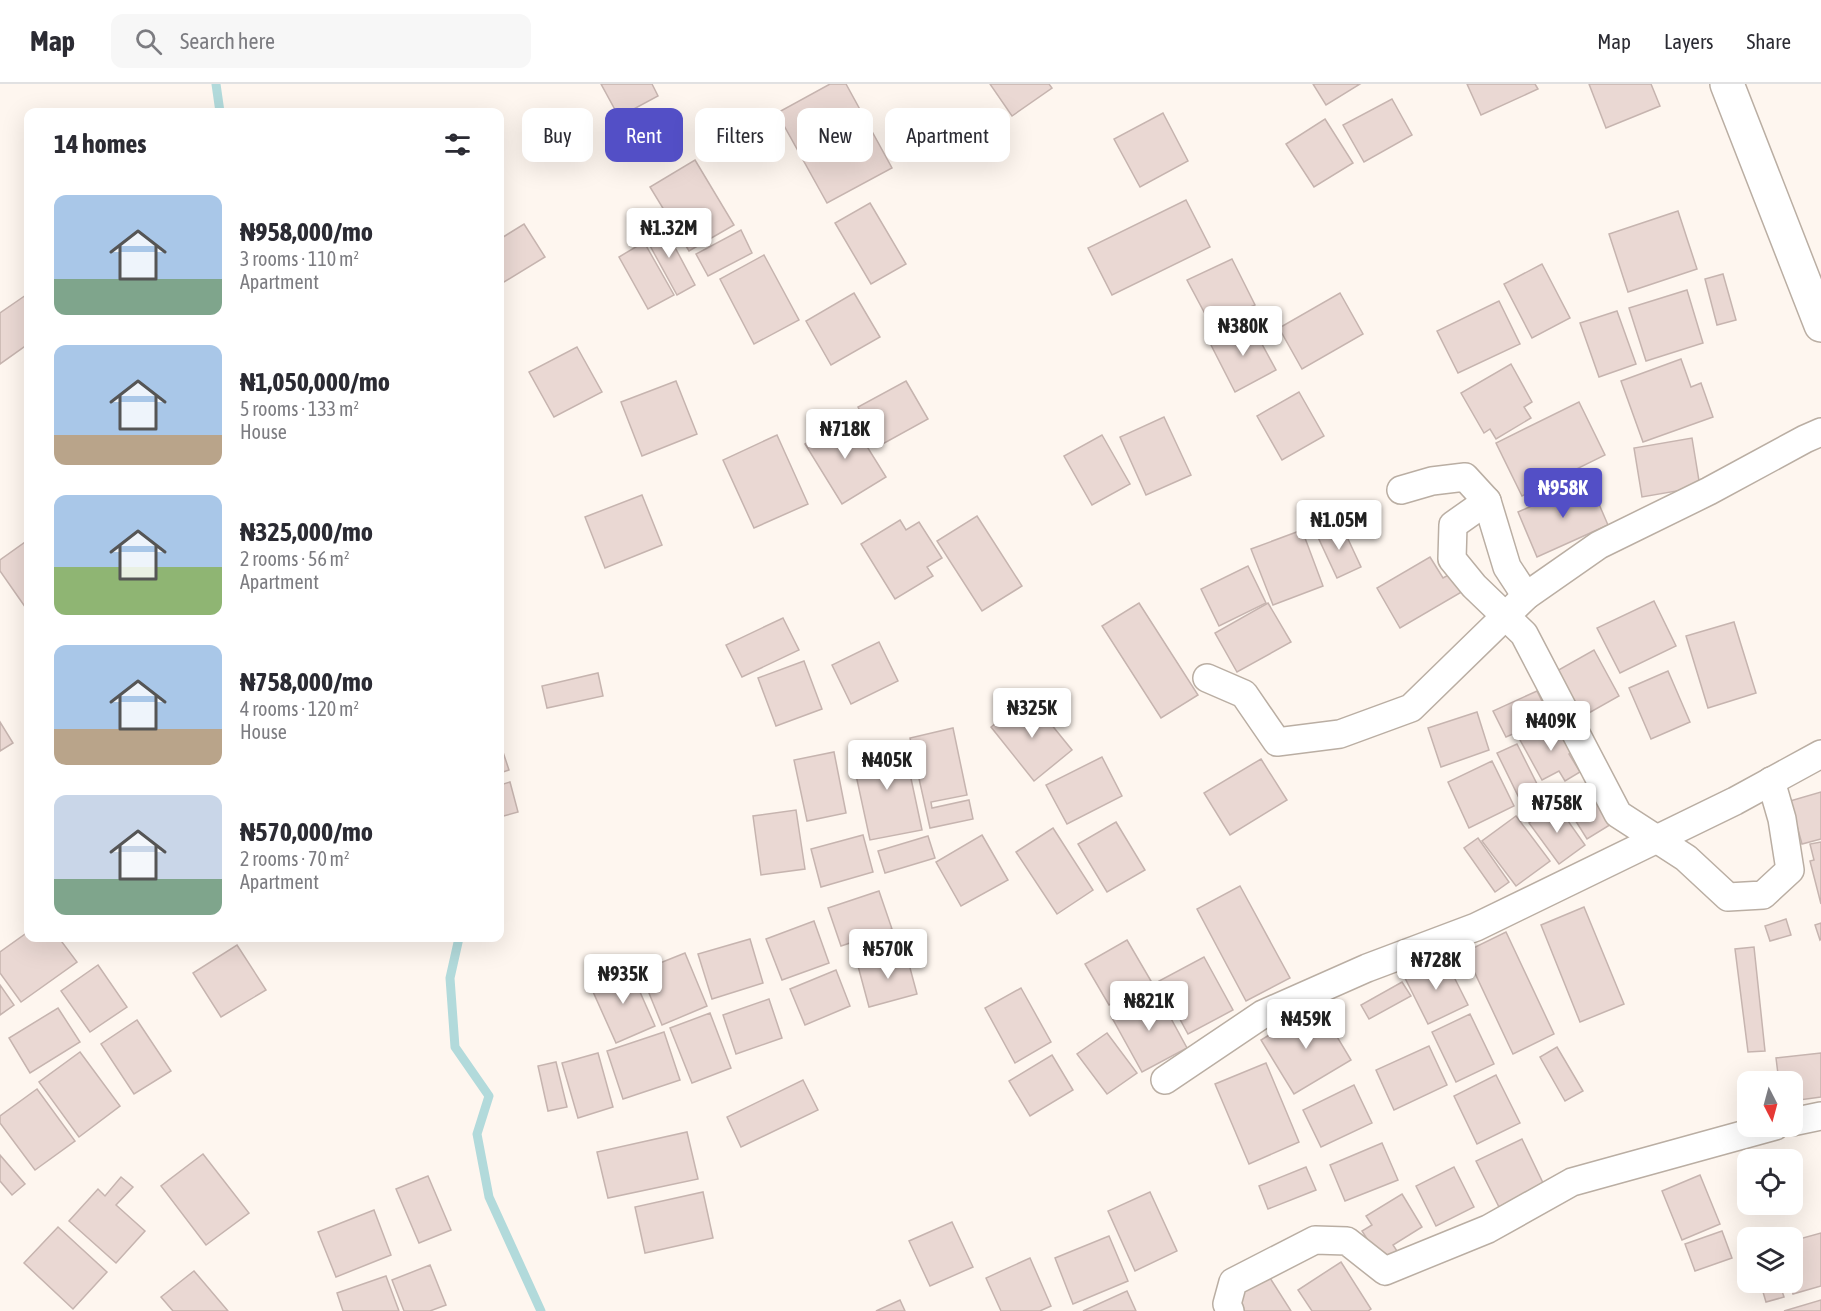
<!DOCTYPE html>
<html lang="en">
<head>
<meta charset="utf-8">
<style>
  :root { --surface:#fff; --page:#f7f7f7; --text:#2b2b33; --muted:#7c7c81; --line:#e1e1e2; --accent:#534fc6 }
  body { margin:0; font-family:"Asap Condensed",sans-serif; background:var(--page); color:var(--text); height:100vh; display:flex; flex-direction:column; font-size:22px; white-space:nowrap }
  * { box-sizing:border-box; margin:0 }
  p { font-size:20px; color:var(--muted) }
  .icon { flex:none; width:33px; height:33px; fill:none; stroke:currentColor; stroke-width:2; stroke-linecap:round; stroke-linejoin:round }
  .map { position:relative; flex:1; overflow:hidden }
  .sheet { position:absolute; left:24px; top:24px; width:480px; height:834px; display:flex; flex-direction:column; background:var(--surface); border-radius:12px; box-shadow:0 6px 24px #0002 }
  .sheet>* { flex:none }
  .banner { position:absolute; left:522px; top:24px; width:570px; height:54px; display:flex; gap:12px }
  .needle { width:39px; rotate:174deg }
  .buttons { position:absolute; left:1737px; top:987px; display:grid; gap:12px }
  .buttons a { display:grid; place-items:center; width:66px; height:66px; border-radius:12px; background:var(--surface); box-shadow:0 6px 24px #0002; font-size:30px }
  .price { position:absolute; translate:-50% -51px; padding:0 14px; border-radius:6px; background:#fff; color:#222; font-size:20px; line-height:39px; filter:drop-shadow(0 2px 3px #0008) }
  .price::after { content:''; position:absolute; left:50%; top:36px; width:18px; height:14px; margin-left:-9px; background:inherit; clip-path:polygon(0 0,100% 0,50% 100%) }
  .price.selected { background:var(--accent); color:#fff }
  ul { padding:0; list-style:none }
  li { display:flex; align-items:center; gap:18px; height:150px; padding:0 30px }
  li span { display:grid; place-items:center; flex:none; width:168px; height:120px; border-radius:12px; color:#555 }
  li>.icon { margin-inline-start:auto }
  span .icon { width:72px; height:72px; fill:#fffc; stroke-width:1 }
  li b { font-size:26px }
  h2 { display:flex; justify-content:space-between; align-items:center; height:72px; padding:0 30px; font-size:26px }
  .chip { padding:0 21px; border-radius:12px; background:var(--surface); box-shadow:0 6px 24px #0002; font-size:21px; line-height:54px }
  .chip.selected { background:var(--accent); color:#fff }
  header { display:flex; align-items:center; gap:36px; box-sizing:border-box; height:84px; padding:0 30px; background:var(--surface); border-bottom:2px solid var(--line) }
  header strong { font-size:28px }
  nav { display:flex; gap:33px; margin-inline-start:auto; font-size:21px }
  .search { width:420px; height:54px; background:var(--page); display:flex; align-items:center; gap:15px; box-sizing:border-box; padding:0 21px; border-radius:12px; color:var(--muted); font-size:22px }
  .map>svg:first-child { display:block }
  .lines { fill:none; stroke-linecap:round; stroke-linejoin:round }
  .stream { stroke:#b2dadb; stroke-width:9 }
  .building { fill:#ead8d3; stroke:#c6b4af; stroke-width:1.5 }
  .street-casing { stroke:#baaea3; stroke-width:30 }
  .secondary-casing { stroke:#baaea3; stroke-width:36 }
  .street { stroke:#fff; stroke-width:27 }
  .secondary { stroke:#fff; stroke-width:33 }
</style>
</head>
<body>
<header>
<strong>Map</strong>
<div class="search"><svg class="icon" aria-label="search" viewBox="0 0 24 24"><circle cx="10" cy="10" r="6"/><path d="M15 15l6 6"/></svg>Search here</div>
<nav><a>Map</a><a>Layers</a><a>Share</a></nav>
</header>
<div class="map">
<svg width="1821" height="1227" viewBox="0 0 1821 1227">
  <rect width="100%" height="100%" fill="#fef6ef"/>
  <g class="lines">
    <g class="stream">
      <path d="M216,0L220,28"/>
      <path d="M459,854L450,894L455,963L489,1012L477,1050L489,1113L541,1227"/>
    </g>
  </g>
  <g class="building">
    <path d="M601,0H652L658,12L619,33Z"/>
    <path d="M830,0H846L892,84L827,119L777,29Z"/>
    <path d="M990,0H1049L1052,4L1012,32Z"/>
    <path d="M1313,0H1360L1326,21Z"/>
    <path d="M1467,0H1535L1538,5L1481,31Z"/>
    <path d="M1589,0H1651L1660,22L1606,44Z"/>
    <path d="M1392,15L1412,51L1364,78L1343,41Z"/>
    <path d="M1163,29L1188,77L1140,103L1114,55Z"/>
    <path d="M1325,35L1353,79L1314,103L1286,60Z"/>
    <path d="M695,76L734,141L689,167L650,103Z"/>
    <path d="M1186,116L1210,163L1112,211L1088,164Z"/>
    <path d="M870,119L906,180L871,200L835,139Z"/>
    <path d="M1678,127L1697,185L1628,208L1609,150Z"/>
    <path d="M662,139L695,201L677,211L643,149Z"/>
    <path d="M524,140L545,173L504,198L500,192V155Z"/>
    <path d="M741,146L752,169L708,192L696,170Z"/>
    <path d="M644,158L674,211L648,225L619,173Z"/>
    <path d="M764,171L799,236L754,260L720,195Z"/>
    <path d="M1232,175L1255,221L1211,241L1187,196Z"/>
    <path d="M1542,180L1570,234L1532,254L1504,200Z"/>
    <path d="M1723,190L1736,236L1717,241L1705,195Z"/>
    <path d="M1687,206L1703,259L1646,277L1629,224Z"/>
    <path d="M854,209L880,253L831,281L806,237Z"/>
    <path d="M1340,209L1363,250L1302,285L1279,244Z"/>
    <path d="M26,211L28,215V260L0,280V229Z"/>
    <path d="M1499,217L1520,260L1458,289L1437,247Z"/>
    <path d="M1617,227L1636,280L1599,293L1580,239Z"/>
    <path d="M1250,238L1276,286L1235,308L1210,259Z"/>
    <path d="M577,263L602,308L554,333L529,288Z"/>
    <path d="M1681,275L1691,303L1701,299L1713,333L1643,358L1621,297Z"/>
    <path d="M1511,280L1532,318L1524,323L1531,334L1496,355L1490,345L1484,349L1461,309Z"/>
    <path d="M676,297L697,350L642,372L621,318Z"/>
    <path d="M906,297L928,335L879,362L858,323Z"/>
    <path d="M1299,308L1324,352L1282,376L1257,332Z"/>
    <path d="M1579,318L1605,371L1522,412L1496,359Z"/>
    <path d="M848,332L886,393L842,420L805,360Z"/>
    <path d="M1164,333L1191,391L1146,411L1120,353Z"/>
    <path d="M777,351L808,420L754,444L723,376Z"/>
    <path d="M1102,351L1130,400L1092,421L1064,372Z"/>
    <path d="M1692,354L1700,403L1642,413L1634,364Z"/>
    <path d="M1589,397L1608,441L1537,473L1518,428Z"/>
    <path d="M642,411L662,461L605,484L585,433Z"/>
    <path d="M977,432L1022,502L982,527L937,457Z"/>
    <path d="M900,436L906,446L919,438L942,474L927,483L933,492L895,515L861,460Z"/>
    <path d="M1341,440L1361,483L1337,494L1317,451Z"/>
    <path d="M1302,446L1323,502L1273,521L1251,465Z"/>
    <path d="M28,456V527L0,487V476Z"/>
    <path d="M1430,473L1443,494L1454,488L1465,506L1400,544L1377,504Z"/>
    <path d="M1248,482L1266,519L1219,542L1201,505Z"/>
    <path d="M1654,517L1676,562L1620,589L1597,544Z"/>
    <path d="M1139,519L1198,611L1161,634L1102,542Z"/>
    <path d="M1268,519L1291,558L1237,588L1215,549Z"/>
    <path d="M783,534L799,566L742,593L726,561Z"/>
    <path d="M1734,538L1756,609L1708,624L1686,552Z"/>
    <path d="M879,558L898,597L851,620L832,581Z"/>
    <path d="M1594,566L1619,612L1580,634L1555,588Z"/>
    <path d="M804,577L822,625L776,642L758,594Z"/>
    <path d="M1668,587L1690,638L1651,655L1629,604Z"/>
    <path d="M598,589L603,612L547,624L542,602Z"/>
    <path d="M1537,607L1550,634L1506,653L1493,627Z"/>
    <path d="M1029,613L1072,666L1034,697L991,643Z"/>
    <path d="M1477,628L1489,666L1441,683L1428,644Z"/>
    <path d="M1554,637L1564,655L1578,665L1569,670L1580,688L1565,697L1559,687L1542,696L1520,656Z"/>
    <path d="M0,638L13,659L0,667Z"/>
    <path d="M953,644L967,711L931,718L932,724L969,716L973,735L930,744L910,654Z"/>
    <path d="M903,657L922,746L870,756L851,668Z"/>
    <path d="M1517,660L1543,712L1523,722L1497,669Z"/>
    <path d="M503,668L509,686L500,689V669Z"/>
    <path d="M834,668L846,729L807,737L794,676Z"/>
    <path d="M1102,673L1122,712L1067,740L1046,701Z"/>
    <path d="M1261,675L1287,716L1230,751L1204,709Z"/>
    <path d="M1492,677L1514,722L1469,744L1448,698Z"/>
    <path d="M510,698L518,728L500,733V701Z"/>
    <path d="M1591,703L1613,739L1587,755L1565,720Z"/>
    <path d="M1821,708V755L1802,760L1790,717Z"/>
    <path d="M1556,720L1585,761L1559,780L1529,739Z"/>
    <path d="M796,726L805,785L761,791L753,732Z"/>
    <path d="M1516,732L1550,777L1516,802L1482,757Z"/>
    <path d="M1116,738L1145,786L1107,808L1078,760Z"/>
    <path d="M1053,744L1093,806L1057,830L1016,768Z"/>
    <path d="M863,751L873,788L821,803L811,765Z"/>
    <path d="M982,751L1008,796L961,822L936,778Z"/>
    <path d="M928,752L935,774L885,789L878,767Z"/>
    <path d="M1478,754L1509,798L1495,808L1464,764Z"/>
    <path d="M1821,758V820L1810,777L1814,776L1810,760Z"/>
    <path d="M1240,802L1290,894L1246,917L1197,825Z"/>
    <path d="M879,807L892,845L841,862L828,824Z"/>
    <path d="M1584,823L1624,920L1580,938L1541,841Z"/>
    <path d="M1786,835L1791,851L1770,857L1765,842Z"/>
    <path d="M814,837L829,879L782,896L766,855Z"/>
    <path d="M1821,839V855L1820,856L1815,841Z"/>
    <path d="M28,848V854H59L77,878L21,918L0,889V868Z"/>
    <path d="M1506,848L1554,950L1513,970L1465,868Z"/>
    <path d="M750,855L763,899L712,915L698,870Z"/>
    <path d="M1127,856L1151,897L1109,921L1085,880Z"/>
    <path d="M237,861L266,906L221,933L193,889Z"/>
    <path d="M1754,863L1765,967L1748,968L1735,865Z"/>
    <path d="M685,869L707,922L662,941L640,887Z"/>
    <path d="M906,869L917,910L869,923L858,882Z"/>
    <path d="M1204,873L1233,926L1188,950L1159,897Z"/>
    <path d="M1445,875L1468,921L1428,940L1405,894Z"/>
    <path d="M98,881L127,923L90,948L61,907Z"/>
    <path d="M629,883L655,942L616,959L590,901Z"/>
    <path d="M836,886L850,922L805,941L790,905Z"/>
    <path d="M1402,898L1411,912L1369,935L1361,921Z"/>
    <path d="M0,901L14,921L0,931Z"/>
    <path d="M1021,904L1051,958L1015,979L985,924Z"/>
    <path d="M1156,907L1187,964L1142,988L1111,932Z"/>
    <path d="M769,915L782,954L736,970L723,931Z"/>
    <path d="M1318,921L1351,976L1294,1010L1261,956Z"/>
    <path d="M58,924L80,958L30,989L9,954Z"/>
    <path d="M710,929L731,984L692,999L670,944Z"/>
    <path d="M1470,930L1494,980L1456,998L1432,948Z"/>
    <path d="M137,936L171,987L134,1010L101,960Z"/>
    <path d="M664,948L680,996L623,1015L607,967Z"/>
    <path d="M1107,949L1137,989L1107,1010L1077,970Z"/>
    <path d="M1429,962L1447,1001L1394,1026L1376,986Z"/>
    <path d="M1557,963L1583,1007L1565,1017L1540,973Z"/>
    <path d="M80,968L120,1022L79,1053L39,998Z"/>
    <path d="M598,969L613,1023L578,1034L562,979Z"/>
    <path d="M1821,969V1013L1792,1017V998H1779L1776,974Z"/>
    <path d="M1052,971L1073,1006L1030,1032L1009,997Z"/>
    <path d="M556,978L567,1023L548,1027L538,982Z"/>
    <path d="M1266,979L1299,1058L1249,1080L1215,1000Z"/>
    <path d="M1496,991L1520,1039L1477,1060L1454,1012Z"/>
    <path d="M803,996L818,1026L741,1063L727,1033Z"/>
    <path d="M1354,1001L1372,1039L1321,1063L1303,1026Z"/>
    <path d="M37,1005L75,1057L35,1086L0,1039V1032Z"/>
    <path d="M687,1048L698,1095L608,1114L597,1068Z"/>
    <path d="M1522,1055L1544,1101L1499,1123L1476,1077Z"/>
    <path d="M1382,1059L1398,1096L1345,1117L1330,1081Z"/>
    <path d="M203,1070L249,1129L206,1161L161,1102Z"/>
    <path d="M0,1071L25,1100L12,1111L0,1097Z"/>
    <path d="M1306,1083L1316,1106L1268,1125L1259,1102Z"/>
    <path d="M1454,1083L1474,1123L1436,1142L1416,1102Z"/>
    <path d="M1700,1091L1720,1140L1682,1156L1662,1107Z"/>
    <path d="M428,1092L451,1146L419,1159L396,1105Z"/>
    <path d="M121,1093L133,1103L116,1121L145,1147L116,1179L69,1137L98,1105L105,1112Z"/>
    <path d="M703,1108L713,1154L645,1169L635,1123Z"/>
    <path d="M1150,1108L1177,1167L1135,1187L1108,1127Z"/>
    <path d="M1402,1110L1422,1143L1393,1161L1397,1167L1381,1177L1362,1147L1372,1141L1366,1132Z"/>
    <path d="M374,1126L391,1171L336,1193L318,1148Z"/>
    <path d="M952,1138L973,1183L930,1202L909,1157Z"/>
    <path d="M58,1143L107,1188L73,1225L24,1179Z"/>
    <path d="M1722,1147L1732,1174L1695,1187L1685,1160Z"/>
    <path d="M1821,1149V1202L1793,1210L1790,1198H1792V1157Z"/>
    <path d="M1109,1152L1128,1197L1073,1220L1055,1174Z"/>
    <path d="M1030,1174L1051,1222L1040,1227H1001L986,1194Z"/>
    <path d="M1341,1178L1371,1225L1368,1227H1312L1298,1206Z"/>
    <path d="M430,1181L446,1221L430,1227H404L392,1196Z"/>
    <path d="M1263,1183L1291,1227H1244L1229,1204Z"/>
    <path d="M194,1187L228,1227H173L161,1213Z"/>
    <path d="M386,1192L399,1227H343L337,1209Z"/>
    <path d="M1760,1198H1779L1784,1213L1766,1218Z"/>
    <path d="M1127,1207L1136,1227H1083Z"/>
    <path d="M900,1216L905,1227H876Z"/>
    <path d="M1821,1216V1227H1784Z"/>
  </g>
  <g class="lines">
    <defs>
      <g id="street">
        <path d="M1401,406L1432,397L1465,393L1487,417L1507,483L1526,512"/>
        <path d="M1487,417L1453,441L1452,475L1474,502L1524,550L1618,730L1686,774L1728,813L1763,811L1790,786L1782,735L1771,697"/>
        <path d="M1207,594L1244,610L1277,658L1340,650L1411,624L1526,512L1599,461L1709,407L1805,355L1821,348"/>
        <path d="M1165,996L1263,930L1367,884L1476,843L1735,717L1821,670"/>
        <path d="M1792,1038L1821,1032"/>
        <path d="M1230,1227L1227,1220L1233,1198L1315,1156L1347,1157L1385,1187L1488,1145L1572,1098L1775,1042"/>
      </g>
      <path id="secondary" d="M1727,0L1821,241"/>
    </defs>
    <use href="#street" class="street-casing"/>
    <use href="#secondary" class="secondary-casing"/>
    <use href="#street" class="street"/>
    <use href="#secondary" class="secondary"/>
  </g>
</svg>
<div class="buttons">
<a><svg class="needle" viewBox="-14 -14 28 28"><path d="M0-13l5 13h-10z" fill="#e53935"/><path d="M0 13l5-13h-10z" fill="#7c7c81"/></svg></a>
<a><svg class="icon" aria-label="locate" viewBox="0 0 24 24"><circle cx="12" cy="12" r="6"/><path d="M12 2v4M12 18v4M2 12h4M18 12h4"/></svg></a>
<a><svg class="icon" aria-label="layers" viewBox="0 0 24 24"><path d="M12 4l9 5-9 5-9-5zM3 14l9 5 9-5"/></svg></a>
</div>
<b class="price" style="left:669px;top:175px">₦1.32M</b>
<b class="price" style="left:1243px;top:273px">₦380K</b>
<b class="price" style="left:845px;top:376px">₦718K</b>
<b class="price selected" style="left:1563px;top:435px">₦958K</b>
<b class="price" style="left:1339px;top:467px">₦1.05M</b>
<b class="price" style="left:1032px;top:655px">₦325K</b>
<b class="price" style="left:1551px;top:668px">₦409K</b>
<b class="price" style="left:887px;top:707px">₦405K</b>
<b class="price" style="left:1557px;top:750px">₦758K</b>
<b class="price" style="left:888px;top:896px">₦570K</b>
<b class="price" style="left:1436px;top:907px">₦728K</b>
<b class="price" style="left:623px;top:921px">₦935K</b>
<b class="price" style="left:1149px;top:948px">₦821K</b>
<b class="price" style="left:1306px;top:966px">₦459K</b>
<div class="banner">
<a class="chip">Buy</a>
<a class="chip selected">Rent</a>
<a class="chip">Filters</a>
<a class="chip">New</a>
<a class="chip">Apartment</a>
</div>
<section class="sheet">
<h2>14 homes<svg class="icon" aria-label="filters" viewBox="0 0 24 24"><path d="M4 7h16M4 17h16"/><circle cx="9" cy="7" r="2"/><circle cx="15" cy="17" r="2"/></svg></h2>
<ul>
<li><span style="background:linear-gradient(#a9c7e8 70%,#7fa58c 0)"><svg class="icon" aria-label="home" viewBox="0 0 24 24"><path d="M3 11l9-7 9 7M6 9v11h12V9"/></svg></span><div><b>₦958,000/mo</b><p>3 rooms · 110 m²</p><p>Apartment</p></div></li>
<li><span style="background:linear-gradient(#a9c7e8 75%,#b9a48a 0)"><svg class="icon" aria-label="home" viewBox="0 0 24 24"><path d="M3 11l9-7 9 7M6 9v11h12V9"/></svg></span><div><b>₦1,050,000/mo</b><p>5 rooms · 133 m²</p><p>House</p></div></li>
<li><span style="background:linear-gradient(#a9c7e8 60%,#8fb573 0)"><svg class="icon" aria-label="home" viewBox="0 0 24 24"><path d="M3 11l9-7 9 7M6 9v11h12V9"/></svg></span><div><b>₦325,000/mo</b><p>2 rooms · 56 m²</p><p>Apartment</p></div></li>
<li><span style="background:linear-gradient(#a9c7e8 70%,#b9a48a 0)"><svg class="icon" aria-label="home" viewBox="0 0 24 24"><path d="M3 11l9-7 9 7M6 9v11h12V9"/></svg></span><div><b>₦758,000/mo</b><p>4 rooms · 120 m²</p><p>House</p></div></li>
<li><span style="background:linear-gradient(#c9d6e8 70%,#7fa58c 0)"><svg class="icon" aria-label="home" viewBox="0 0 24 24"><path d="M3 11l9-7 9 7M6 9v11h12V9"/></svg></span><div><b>₦570,000/mo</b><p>2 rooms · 70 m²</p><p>Apartment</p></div></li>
</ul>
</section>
</div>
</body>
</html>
